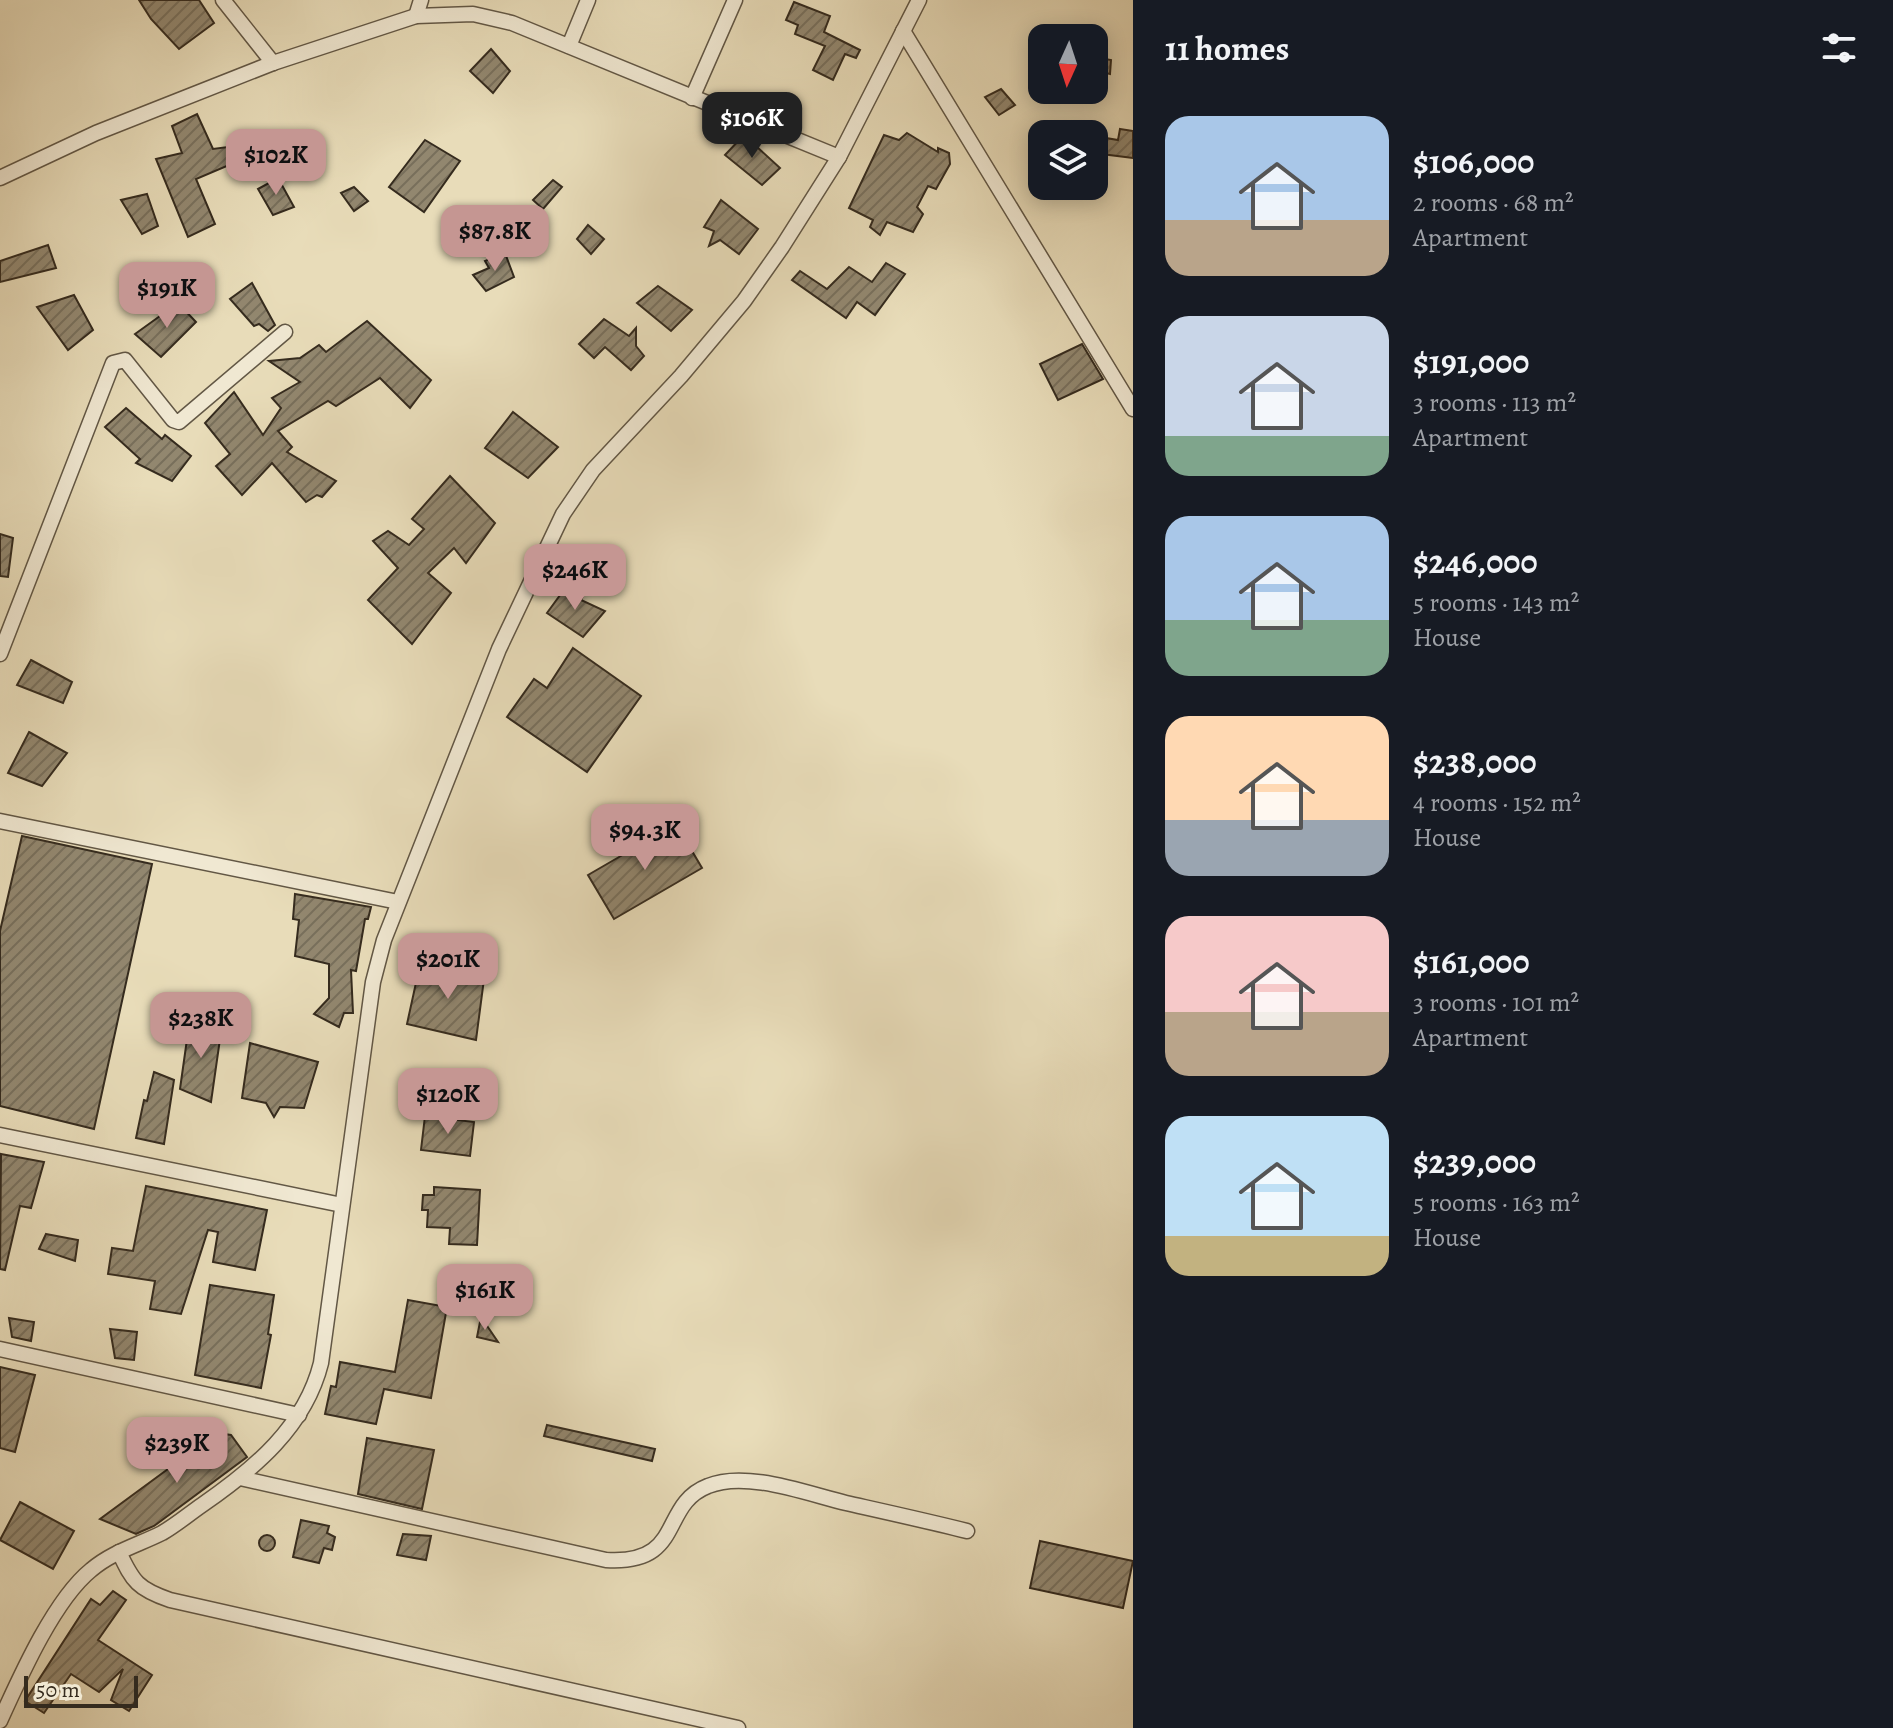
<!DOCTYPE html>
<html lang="en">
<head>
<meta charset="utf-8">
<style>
  :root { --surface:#171b24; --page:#20242c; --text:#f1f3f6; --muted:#9ea1a6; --accent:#c59692 }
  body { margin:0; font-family:Alegreya,serif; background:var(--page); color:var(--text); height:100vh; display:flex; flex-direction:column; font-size:30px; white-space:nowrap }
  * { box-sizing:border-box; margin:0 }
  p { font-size:26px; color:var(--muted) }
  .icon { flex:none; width:44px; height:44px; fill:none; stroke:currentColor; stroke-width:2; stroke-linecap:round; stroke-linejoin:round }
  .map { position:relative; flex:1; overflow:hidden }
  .side { display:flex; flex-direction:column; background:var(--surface); width:760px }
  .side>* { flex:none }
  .needle { width:52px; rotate:183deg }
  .tools { position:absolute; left:1028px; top:24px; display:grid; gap:16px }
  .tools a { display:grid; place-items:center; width:80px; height:80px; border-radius:16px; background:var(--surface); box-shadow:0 4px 20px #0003; font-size:40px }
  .scale { position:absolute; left:24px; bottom:20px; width:114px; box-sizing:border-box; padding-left:8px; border:4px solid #352b1e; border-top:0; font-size:22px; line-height:28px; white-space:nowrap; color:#352b1e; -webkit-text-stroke:6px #f0e8d2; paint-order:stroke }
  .price { position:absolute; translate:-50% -68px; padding:0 18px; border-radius:16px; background:var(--accent); color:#111; font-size:26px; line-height:52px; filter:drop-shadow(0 2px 4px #0008) }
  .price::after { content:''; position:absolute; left:50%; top:48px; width:24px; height:18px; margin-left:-12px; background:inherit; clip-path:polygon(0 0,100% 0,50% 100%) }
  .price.on { background:#222; color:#fff }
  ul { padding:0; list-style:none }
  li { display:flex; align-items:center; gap:24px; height:200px; padding:0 32px }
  li span { display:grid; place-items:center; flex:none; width:224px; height:160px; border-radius:24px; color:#555 }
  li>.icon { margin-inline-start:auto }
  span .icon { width:96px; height:96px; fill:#fffc; stroke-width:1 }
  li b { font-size:34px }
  h2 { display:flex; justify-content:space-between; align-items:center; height:96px; padding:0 32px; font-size:34px }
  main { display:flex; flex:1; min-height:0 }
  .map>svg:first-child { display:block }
  .building { fill:url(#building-hatch); stroke:#352b1e; stroke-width:2 }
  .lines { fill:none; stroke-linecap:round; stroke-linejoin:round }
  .street-casing { stroke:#625745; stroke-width:17 }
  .street { stroke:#f0e8d2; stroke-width:14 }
</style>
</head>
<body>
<main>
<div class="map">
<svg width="1133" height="1728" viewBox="0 0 1133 1728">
  <defs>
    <pattern id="building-hatch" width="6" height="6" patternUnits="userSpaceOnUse" patternTransform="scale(2)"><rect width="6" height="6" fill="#92876f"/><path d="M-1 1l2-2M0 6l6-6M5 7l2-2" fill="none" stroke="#786f5b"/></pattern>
  </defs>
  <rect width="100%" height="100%" fill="#e8dcb9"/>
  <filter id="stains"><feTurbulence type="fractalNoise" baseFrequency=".0025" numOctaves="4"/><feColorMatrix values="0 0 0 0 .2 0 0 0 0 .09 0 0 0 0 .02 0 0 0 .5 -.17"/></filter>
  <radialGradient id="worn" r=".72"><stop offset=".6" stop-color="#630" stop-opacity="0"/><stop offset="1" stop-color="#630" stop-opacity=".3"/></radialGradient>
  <g class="building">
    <path d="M139,0H199L214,23L179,49L151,19Z"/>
    <path d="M794,2L830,16L824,32L860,50L856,58L845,54L833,80L813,70L825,46L795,34L798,25L786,20Z"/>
    <path d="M491,49L510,71L493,93L470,71Z"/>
    <path d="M1094,57L1111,60L1110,74L1094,70Z"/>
    <path d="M1001,89L1015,105L999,115L985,97Z"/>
    <path d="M197,114L213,149L243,145L248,157L196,179L215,224L188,237L156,159L182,153L172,126Z"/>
    <path d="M1120,129L1133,131V158L1094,153V136L1118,140Z"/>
    <path d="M907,133L938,152V148L949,153L950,164L936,189L928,186L917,207L923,214L913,232L887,222L880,235L870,227L873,220L849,208L884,135L899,140Z"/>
    <path d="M744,135L780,168L762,185L725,155Z"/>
    <path d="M425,140L460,161L424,212L389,187Z"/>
    <path d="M278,178L294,207L273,215L258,189Z"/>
    <path d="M553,180L562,187L543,209L533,200Z"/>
    <path d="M354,187L368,201L354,211L341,193Z"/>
    <path d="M147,194L158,226L142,234L121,200Z"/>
    <path d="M721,200L758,229L739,254L720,240L709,246L714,231L704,227Z"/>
    <path d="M588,225L604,239L591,254L577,239Z"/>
    <path d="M48,245L56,268L0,282V261Z"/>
    <path d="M505,253L514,277L486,291L473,275L489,268L485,261Z"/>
    <path d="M886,263L905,274L875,315L857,302L846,318L792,280L800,271L827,289L849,267L872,282Z"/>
    <path d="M252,283L275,325L268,331L259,324L254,326L230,299Z"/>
    <path d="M658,286L692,310L671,331L637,303Z"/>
    <path d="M74,295L93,330L68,350L37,307Z"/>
    <path d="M178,303L196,322L161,357L135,334Z"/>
    <path d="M604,319L629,336L636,328V346L644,356L631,370L605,347L594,358L579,344Z"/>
    <path d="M367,321L431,380L410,408L380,378L336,406L328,401L278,431L292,447L287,452L336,481L322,497L317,495L306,502L272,463L242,495L216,466L230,454L205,423L234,392L263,435L281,408L272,398L300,382L269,361L300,358L319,345L326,352Z"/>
    <path d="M1082,344L1103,379L1058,400L1040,364Z"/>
    <path d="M126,408L162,439L165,435L191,456L172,481L136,463L140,459L105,427Z"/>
    <path d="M513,412L558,447L528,478L485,448Z"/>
    <path d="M450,476L495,523L466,563L454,548L428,573L451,593L412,644L368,600L398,568L373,541L388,531L409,545L424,529L412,519Z"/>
    <path d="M0,534L13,538L8,577L0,576Z"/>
    <path d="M566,587L583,596L581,600L605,611L583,637L547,613Z"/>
    <path d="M573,648L641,696L587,772L507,717L534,679L547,688Z"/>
    <path d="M31,660L72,682L63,703L17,685Z"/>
    <path d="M29,732L67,753L42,786L8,773Z"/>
    <path d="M676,824L702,868L614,919L588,875Z"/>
    <path d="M22,836L152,864L94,1129L0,1106V931Z"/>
    <path d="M295,894L371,907L368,919H365L356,971L351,970L353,1013H344L339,1027L314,1014L329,998V964L295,956L299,920L293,919Z"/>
    <path d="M445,958L478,968L479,978L484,979L476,1040L407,1024L419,969L448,979Z"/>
    <path d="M189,1025H222L211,1102L180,1089Z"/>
    <path d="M250,1043L318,1062L304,1108L280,1107L274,1117L266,1103L242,1098Z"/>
    <path d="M154,1072L174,1080L164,1144L136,1138L144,1100L147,1101Z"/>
    <path d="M425,1116L474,1122L470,1156L421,1150Z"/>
    <path d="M1,1154L44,1162L31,1208L20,1206L5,1270L0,1269Z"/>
    <path d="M146,1186L267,1210L255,1270L213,1262L218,1232L208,1230L181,1314L150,1309L155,1281L108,1274L112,1248L133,1251Z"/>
    <path d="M434,1187L480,1190L477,1245L449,1244L450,1228L427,1227L428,1210H422L423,1195H434Z"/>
    <path d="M46,1234L78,1240L75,1261L39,1249Z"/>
    <path d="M210,1285L274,1295L268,1334L271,1335L261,1388L195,1375Z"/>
    <path d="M408,1300L447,1307L431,1398L384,1389L376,1424L325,1414L331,1386L336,1387L340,1362L395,1372Z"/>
    <path d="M481,1317L498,1342L477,1337Z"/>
    <path d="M9,1318L34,1322L31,1341L12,1337Z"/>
    <path d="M110,1329L137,1332L134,1360L115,1358Z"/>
    <path d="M0,1367L35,1375L15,1452L0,1448Z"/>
    <path d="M547,1425L655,1449L652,1461L544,1436Z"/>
    <path d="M217,1433L231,1435L247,1457L154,1526L140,1532L136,1534L100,1519Z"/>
    <path d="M367,1438L434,1450L422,1509L358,1494Z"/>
    <path d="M20,1502L74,1531L53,1569L0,1540Z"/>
    <path d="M301,1520L329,1526L327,1533L335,1537L332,1550L324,1548L319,1563L293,1557Z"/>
    <path d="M403,1534L431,1536L426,1560L397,1555Z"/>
    <circle cx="267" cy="1543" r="8"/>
    <path d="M1040,1541L1133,1561L1123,1608L1030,1588Z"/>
    <path d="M113,1591L126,1600L98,1640L152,1675L129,1711L111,1700L123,1669L99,1692L71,1674L44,1713L25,1701L91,1599L100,1605Z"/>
  </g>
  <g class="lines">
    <defs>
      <g id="street">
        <path d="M223,0L273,63"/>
        <path d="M416,16L421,0"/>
        <path d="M903,31L1133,409"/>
        <path d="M569,46L588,0"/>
        <path d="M692,98L735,0"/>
        <path d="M0,178L96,133L273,63L416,16L473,14L512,23L839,157"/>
        <path d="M0,654L113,363L125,360L173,420L179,422L285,332"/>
        <path d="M0,821L398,902"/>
        <path d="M0,1135L342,1205"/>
        <path d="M0,1349L299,1415"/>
        <path d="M240,1478L606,1560C685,1565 659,1505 708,1486C746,1470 808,1494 846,1503C886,1512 927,1521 967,1531"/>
        <path d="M119,1552C133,1582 138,1589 170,1600L738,1728"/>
        <path d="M0,1721C20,1677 54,1600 91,1570C112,1552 138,1545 162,1533C176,1525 189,1514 202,1505C254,1469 305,1427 321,1363L373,982L384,940L499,649L563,514L593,470L681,376L744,301L782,247L839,157L919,0"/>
      </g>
    </defs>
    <use href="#street" class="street-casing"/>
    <use href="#street" class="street"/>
  </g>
  <rect width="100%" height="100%" filter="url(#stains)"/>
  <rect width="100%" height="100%" fill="url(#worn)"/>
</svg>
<div class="tools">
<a><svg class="needle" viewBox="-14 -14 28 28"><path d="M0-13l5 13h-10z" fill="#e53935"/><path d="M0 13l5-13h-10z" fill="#9ea1a6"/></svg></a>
<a><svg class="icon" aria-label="layers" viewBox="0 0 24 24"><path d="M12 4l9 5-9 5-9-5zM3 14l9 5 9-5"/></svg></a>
</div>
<div class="scale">50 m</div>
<b class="price on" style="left:752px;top:160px">$106K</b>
<b class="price" style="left:276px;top:197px">$102K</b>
<b class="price" style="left:495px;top:273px">$87.8K</b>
<b class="price" style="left:167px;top:330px">$191K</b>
<b class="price" style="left:575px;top:612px">$246K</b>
<b class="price" style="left:645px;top:872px">$94.3K</b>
<b class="price" style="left:448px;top:1001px">$201K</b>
<b class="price" style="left:201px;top:1060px">$238K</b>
<b class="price" style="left:448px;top:1136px">$120K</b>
<b class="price" style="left:485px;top:1332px">$161K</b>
<b class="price" style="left:177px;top:1485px">$239K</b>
</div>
<section class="side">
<h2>11 homes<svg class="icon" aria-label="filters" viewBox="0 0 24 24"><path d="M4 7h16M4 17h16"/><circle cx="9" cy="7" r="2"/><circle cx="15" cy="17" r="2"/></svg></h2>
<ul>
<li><span style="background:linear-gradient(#a9c7e8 65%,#b9a48a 0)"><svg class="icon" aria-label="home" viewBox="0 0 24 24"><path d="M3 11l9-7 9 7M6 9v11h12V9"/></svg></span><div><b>$106,000</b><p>2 rooms · 68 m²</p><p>Apartment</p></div></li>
<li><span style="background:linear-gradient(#c9d6e8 75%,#7fa58c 0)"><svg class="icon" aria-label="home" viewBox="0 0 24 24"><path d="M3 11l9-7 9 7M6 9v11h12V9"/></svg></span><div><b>$191,000</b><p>3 rooms · 113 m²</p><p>Apartment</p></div></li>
<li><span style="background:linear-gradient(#a9c7e8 65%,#7fa58c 0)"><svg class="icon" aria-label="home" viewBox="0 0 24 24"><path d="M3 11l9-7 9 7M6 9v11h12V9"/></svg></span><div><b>$246,000</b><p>5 rooms · 143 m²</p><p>House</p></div></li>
<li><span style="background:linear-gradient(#ffd9b3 65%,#9aa5b1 0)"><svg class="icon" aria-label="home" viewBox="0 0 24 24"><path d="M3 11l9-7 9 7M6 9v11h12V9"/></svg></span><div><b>$238,000</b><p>4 rooms · 152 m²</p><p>House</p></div></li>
<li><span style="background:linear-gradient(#f6c9c9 60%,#b9a48a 0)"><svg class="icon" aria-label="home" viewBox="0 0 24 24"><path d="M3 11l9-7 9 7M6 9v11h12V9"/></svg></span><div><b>$161,000</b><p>3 rooms · 101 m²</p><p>Apartment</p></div></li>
<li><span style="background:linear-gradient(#bfe0f5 75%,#c2b280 0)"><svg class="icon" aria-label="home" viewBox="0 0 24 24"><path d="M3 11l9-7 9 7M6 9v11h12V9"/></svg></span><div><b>$239,000</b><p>5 rooms · 163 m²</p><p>House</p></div></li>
</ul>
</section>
</main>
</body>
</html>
